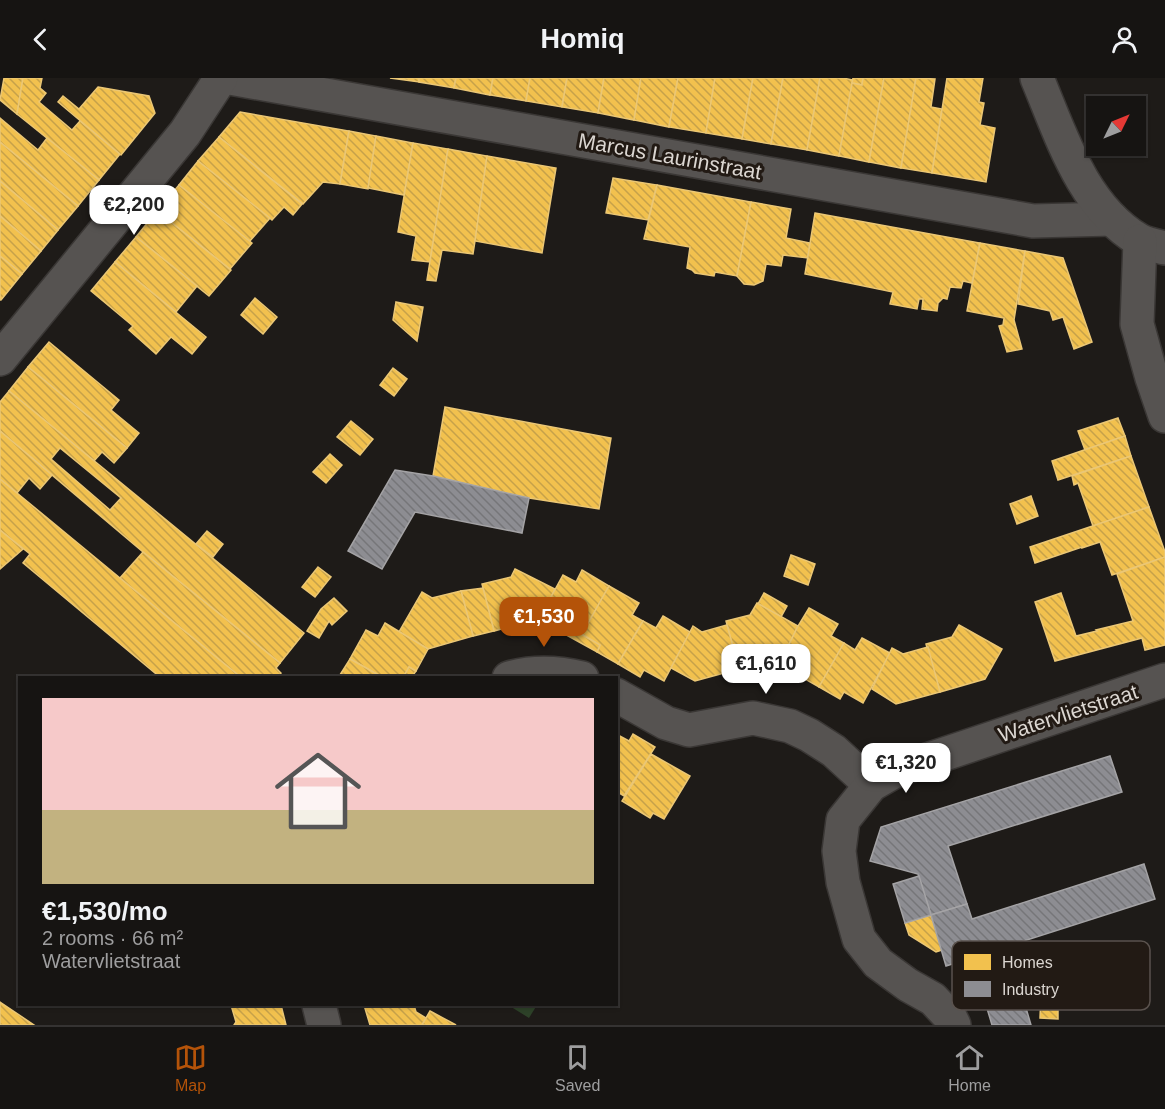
<!DOCTYPE html>
<html lang="en">
<head>
<meta charset="utf-8">
<style>
  :root { --surface:#161412; --page:#232120; --text:#f1f3f6; --muted:#9e9e9f; --line:#353332; --accent:#b45309 }
  body { margin:0; font-family:Arial,sans-serif; background:var(--page); color:var(--text); height:100vh; display:flex; flex-direction:column; font-size:22px; white-space:nowrap }
  * { box-sizing:border-box; margin:0 }
  p { font-size:20px; color:var(--muted) }
  .icon { flex:none; width:33px; height:33px; fill:none; stroke:currentColor; stroke-width:2; stroke-linecap:round; stroke-linejoin:round }
  .map { position:relative; flex:1; overflow:hidden }
  .details { position:absolute; left:18px; top:598px; width:600px; height:330px; display:flex; flex-direction:column; background:var(--surface); border-radius:0px; box-shadow:0 2px 4px #0004,0 0 0 2px var(--line) }
  .details>* { flex:none }
  .needle { width:39px; rotate:47deg }
  .tools { position:absolute; left:1086px; top:18px; display:grid; gap:12px }
  .tools a { display:grid; place-items:center; width:60px; height:60px; border-radius:0px; background:var(--surface); box-shadow:0 2px 4px #0004,0 0 0 2px var(--line); font-size:30px }
  .price { position:absolute; translate:-50% -51px; padding:0 14px; border-radius:12px; background:#fff; color:#222; font-size:20px; line-height:39px; filter:drop-shadow(0 2px 3px #0008) }
  .price::after { content:''; position:absolute; left:50%; top:36px; width:18px; height:14px; margin-left:-9px; background:inherit; clip-path:polygon(0 0,100% 0,50% 100%) }
  .price.on { background:var(--accent); color:#fff }
  ul { padding:0; list-style:none }
  li { display:grid; align-content:center; gap:12px; height:318px; padding:0 24px }
  li+li { border-top:2px solid var(--line) }
  li span { display:grid; place-items:center; height:186px; border-radius:0px; color:#555 }
  li>.icon { margin-inline-start:auto }
  span .icon { width:108px; height:108px; fill:#fffc; stroke-width:1 }
  li b { font-size:26px }
  header { display:flex; justify-content:space-between; align-items:center; height:78px; padding:0 24px; background:var(--surface); font-size:27px; font-weight:700 }
  .tabs { display:flex; justify-content:space-around; align-items:center; height:84px; border-top:2px solid var(--line); background:var(--surface); font-size:16px; color:var(--muted) }
  .tabs a { display:grid; justify-items:center; gap:3px }
  .tabs .on { color:var(--accent) }
  .map>svg:first-child { display:block }
  .grass { fill:#2d4128 }
  .homes { fill:url(#homes-back-hatch); stroke:#ebc775; stroke-width:1.5; fill-rule:evenodd }
  .industry { fill:url(#industry-back-hatch); stroke:#a4a3a5; stroke-width:1.5 }
  .lines { fill:none; stroke-linecap:round; stroke-linejoin:round }
  .street-casing { stroke:#3a3735; stroke-width:36 }
  .street { stroke:#565351; stroke-width:33 }
  .labels { text-anchor:middle; dominant-baseline:central; stroke-width:6; stroke-linejoin:round; paint-order:stroke }
  .street-label { font-size:21px; fill:#dbd6d1; stroke:#221a14 }
  .key { fill:#221a14; stroke:#5a524d; stroke-width:1.5 }
  .key-label { font-size:16px; fill:#dbd6d1 }
</style>
</head>
<body>
<header><svg class="icon" aria-label="back" viewBox="0 0 24 24"><path d="M15 5l-7 7 7 7"/></svg>Homiq<svg class="icon" aria-label="person" viewBox="0 0 24 24"><circle cx="12" cy="8" r="4"/><path d="M4 21q1-7 8-7t8 7"/></svg></header>
<div class="map">
<svg width="1165" height="947" viewBox="0 0 1165 947">
  <defs>
    <pattern id="homes-back-hatch" width="6" height="6" patternUnits="userSpaceOnUse" patternTransform="scale(1.5)"><rect width="6" height="6" fill="#f2c14e"/><path d="M-1 5l2 2M0 0l6 6M5-1l2 2" fill="none" stroke="#c6a14a"/></pattern>
    <pattern id="industry-back-hatch" width="6" height="6" patternUnits="userSpaceOnUse" patternTransform="scale(1.5)"><rect width="6" height="6" fill="#8d8d92"/><path d="M-1 5l2 2M0 0l6 6M5-1l2 2" fill="none" stroke="#767679"/></pattern>
  </defs>
  <rect width="100%" height="100%" fill="#1e1b18"/>
  <path class="grass" d="M508,927H537L529,940Z"/>
  <g class="homes">
    <path d="M4,0H23L17,36L0,22Z"/>
    <path d="M23,0H42L40,10L46,15L39,24L72,52L80,43L120,76L99,102L17,36Z"/>
    <path d="M390,0H419V4Z"/>
    <path d="M419,0H456L454,10L419,4Z"/>
    <path d="M456,0H493L490,17L454,10Z"/>
    <path d="M493,0H530L526,23L490,17Z"/>
    <path d="M530,0H567L562,29L526,23Z"/>
    <path d="M567,0H604L598,35L562,29Z"/>
    <path d="M604,0H641L634,42L598,35Z"/>
    <path d="M641,0H678L669,49L634,42Z"/>
    <path d="M678,0H715L706,55L669,49Z"/>
    <path d="M715,0H753L742,61L706,55Z"/>
    <path d="M753,0H783L771,66L742,61Z"/>
    <path d="M783,0H820L807,72L771,66Z"/>
    <path d="M820,0H843L853,2L839,78L807,72Z"/>
    <path d="M853,0H863L862,7L852,5Z"/>
    <path d="M863,0H884L869,84L839,78L852,5L862,7Z"/>
    <path d="M884,0H916L901,90L869,84Z"/>
    <path d="M916,0L935,1L931,29L942,31L932,95L901,90Z"/>
    <path d="M947,0H983L979,24L984,25L980,47L995,50L986,104L932,95Z"/>
    <path d="M98,9L149,18L155,35L121,77L58,24L63,18L79,31Z"/>
    <path d="M240,34L349,53L340,106L323,104L303,126L219,59Z"/>
    <path d="M0,40L38,72L47,60L99,102L78,128L0,64Z"/>
    <path d="M349,53L376,58L368,111L340,106Z"/>
    <path d="M376,58L413,65L404,117L368,110Z"/>
    <path d="M219,59L302,126L293,137L284,129L272,142L198,83Z"/>
    <path d="M0,64L78,128L58,152L0,103Z"/>
    <path d="M413,65L448,71L430,184L412,182L416,158L398,154Z"/>
    <path d="M448,71L487,78L475,163L473,176L442,172L436,203L427,202Z"/>
    <path d="M487,78L556,90L542,175L475,163Z"/>
    <path d="M198,83L270,140L249,164L179,107Z"/>
    <path d="M613,100L657,107L648,142L606,135Z"/>
    <path d="M0,103L58,152L41,173L0,138Z"/>
    <path d="M179,107L252,165L230,191L157,133Z"/>
    <path d="M657,107L751,124L737,198L715,194L714,198L695,195L692,192L687,190L690,169L644,161Z"/>
    <path d="M751,124L791,131L786,160L810,165L808,180L783,177L781,188L766,186L763,203L754,207L744,206L737,198Z"/>
    <path d="M157,133L231,192L209,218L136,159Z"/>
    <path d="M815,135L980,165L972,205L963,203L961,210L950,209L947,221L943,220L938,225L937,233L922,231L923,221H919L917,231L890,226L893,214L805,196Z"/>
    <path d="M0,138L41,173L22,196L0,178Z"/>
    <path d="M136,159L197,208L176,234L115,184Z"/>
    <path d="M980,165L1025,173L1014,242L1022,271L1007,274L999,248L1003,247L1004,240L967,233Z"/>
    <path d="M1025,173L1063,180L1092,264L1074,271L1063,239L1053,242L1050,233L1018,226Z"/>
    <path d="M0,178L22,196L1,222H0Z"/>
    <path d="M115,184L206,259L192,276L171,259L156,276L129,252L133,248L91,213Z"/>
    <path d="M255,220L277,239L263,256L241,237Z"/>
    <path d="M396,224L423,229L417,263L393,242Z"/>
    <path d="M49,264L119,322L111,332L139,355L127,370L28,289Z"/>
    <path d="M28,289L127,370L114,385L102,374L94,383L9,313Z"/>
    <path d="M393,290L407,301L394,318L380,307Z"/>
    <path d="M9,313L304,555L280,585L143,474L0,353V324ZM60,370L121,420L110,432L51,381Z"/>
    <path d="M445,329L611,360L599,431L529,420L433,398Z"/>
    <path d="M1118,340L1125,358L1085,372L1078,353Z"/>
    <path d="M351,343L373,361L360,377L337,359Z"/>
    <path d="M0,353L52,397L40,411L29,400L17,415L0,401Z"/>
    <path d="M1125,358L1131,378L1058,402L1052,383Z"/>
    <path d="M330,376L342,387L326,405L313,394Z"/>
    <path d="M1131,378L1149,429L1093,448L1078,405L1074,407L1072,398Z"/>
    <path d="M0,401L120,500L242,600H161L23,485L30,476L0,452Z"/>
    <path d="M1031,418L1038,438L1017,446L1010,426Z"/>
    <path d="M1149,429L1165,474V479L1112,497L1100,464L1082,470V469L1035,485L1030,469Z"/>
    <path d="M0,452L23,471L0,491Z"/>
    <path d="M207,453L223,466L213,479L196,466Z"/>
    <path d="M143,474L280,585L276,590L281,595L278,600H242L120,500Z"/>
    <path d="M791,477L815,486L808,507L784,498Z"/>
    <path d="M1165,479V567L1145,572L1142,560L1055,583L1035,524L1061,515L1076,558L1097,553L1096,552L1133,543L1117,496Z"/>
    <path d="M318,489L331,499L315,519L302,509Z"/>
    <path d="M515,491L555,511L539,541L494,553L482,506L511,499Z"/>
    <path d="M582,492L609,508L582,556L563,546L559,553L539,541L563,497L576,504Z"/>
    <path d="M609,508L639,525L632,537L643,543L618,586L597,574L600,567L582,556Z"/>
    <path d="M483,510L494,553L473,558L461,513Z"/>
    <path d="M461,513L473,558L428,571L399,554L422,514L432,520Z"/>
    <path d="M764,515L787,528L781,539L758,526Z"/>
    <path d="M334,520L347,533L332,547L329,543L319,560L307,553L321,531Z"/>
    <path d="M757,525L798,548L783,579L739,591L726,543L750,537Z"/>
    <path d="M809,530L838,546L831,558L844,565L819,609L798,597L802,589L783,579L798,548Z"/>
    <path d="M663,538L690,554L664,603L644,592L640,599L618,586L643,543L656,550Z"/>
    <path d="M385,545L428,571L416,593L409,589L403,600H384L350,581L366,552L378,558Z"/>
    <path d="M563,546L600,567L597,574L559,553Z"/>
    <path d="M727,547L739,591L695,603L671,590L693,548L702,554Z"/>
    <path d="M959,547L1002,571L985,601L940,614L926,566L952,559Z"/>
    <path d="M862,560L890,575L863,625L844,614L840,621L819,609L844,565L855,572Z"/>
    <path d="M928,569L940,614L896,626L872,611L892,570L903,576Z"/>
    <path d="M350,581L384,600H338Z"/>
    <path d="M409,589L416,593L411,600H403Z"/>
    <path d="M616,656L629,663L633,656L655,669L624,718L616,713Z"/>
    <path d="M651,676L690,698L664,741L653,735L650,740L622,723Z"/>
    <path d="M931,837L942,872L936,874L909,857L905,845Z"/>
    <path d="M1041,917L1058,918V941L1040,940Z"/>
    <path d="M0,924L34,947H0Z"/>
    <path d="M231,927H281L286,947H234L236,944Z"/>
    <path d="M364,927H414L416,934L426,940L422,947H370Z"/>
    <path d="M430,933L456,947H422Z"/>
  </g>
  <g class="industry">
    <path d="M395,392L433,398L529,420L522,455L415,434L382,491L348,473Z"/>
    <path d="M1110,678L1122,714L948,768L967,826L931,837L918,796L870,783L881,749Z"/>
    <path d="M1144,786L1155,821L946,888L931,837L967,826L972,841Z"/>
    <path d="M919,798L931,837L905,845L893,806Z"/>
    <path d="M1008,869L1031,947H992L972,880Z"/>
  </g>
  <g class="lines">
    <defs>
      <g id="street">
        <path d="M230,0L1033,143L1112,141"/>
        <path d="M1037,0C1061,57 1082,128 1139,162C1146,166 1157,168 1165,170"/>
        <path d="M1140,163L1137,246L1152,300L1165,338"/>
        <path d="M0,281L185,55L221,0"/>
        <path d="M509,600C533,593 557,594 582,600"/>
        <path d="M616,617L666,645L689,652L753,640L790,648L809,657L834,673L871,707"/>
        <path d="M319,927L324,947"/>
        <path d="M954,947L950,939L933,921L908,907L878,885L859,861L843,804L839,773L843,742L871,707L897,692L1165,602"/>
      </g>
    </defs>
    <use href="#street" class="street-casing"/>
    <use href="#street" class="street"/>
  </g>
  <g class="labels">
    <g class="street-label">
      <text transform="translate(670 78) rotate(10)">Marcus Laurinstraat</text>
      <text transform="translate(1068 635) rotate(-18)">Watervlietstraat</text>
    </g>
  </g>
  <rect x="952" y="863" width="198" height="69" rx="9" class="key"/>
  <rect x="964" y="876" width="27" height="16" fill="#f2c14e"/>
  <rect x="964" y="903" width="27" height="16" fill="#8d8d92"/>
  <g class="key-label">
    <text x="1002" y="890">Homes</text>
    <text x="1002" y="917">Industry</text>
  </g>
</svg>
<div class="tools">
<a><svg class="needle" viewBox="-14 -14 28 28"><path d="M0-13l5 13h-10z" fill="#e53935"/><path d="M0 13l5-13h-10z" fill="#9e9e9f"/></svg></a>
</div>
<b class="price" style="left:134px;top:158px">€2,200</b>
<b class="price on" style="left:544px;top:570px">€1,530</b>
<b class="price" style="left:766px;top:617px">€1,610</b>
<b class="price" style="left:906px;top:716px">€1,320</b>
<section class="details">
<ul>
<li><span style="background:linear-gradient(#f6c9c9 60%,#c2b280 0)"><svg class="icon" aria-label="home" viewBox="0 0 24 24"><path d="M3 11l9-7 9 7M6 9v11h12V9"/></svg></span><div><b>€1,530/mo</b><p>2 rooms · 66 m²</p><p>Watervlietstraat</p></div></li>
</ul>
</section>
</div>
<nav class="tabs">
<a class="on"><svg class="icon" aria-label="map" viewBox="0 0 24 24"><path d="M3 6l6-2 6 2 6-2v14l-6 2-6-2-6 2zM9 4v14M15 6v14"/></svg>Map</a>
<a><svg class="icon" aria-label="saved" viewBox="0 0 24 24"><path d="M7 4h10v16l-5-4-5 4z"/></svg>Saved</a>
<a><svg class="icon" aria-label="home" viewBox="0 0 24 24"><path d="M3 11l9-7 9 7M6 9v11h12V9"/></svg>Home</a>
</nav>
</body>
</html>
